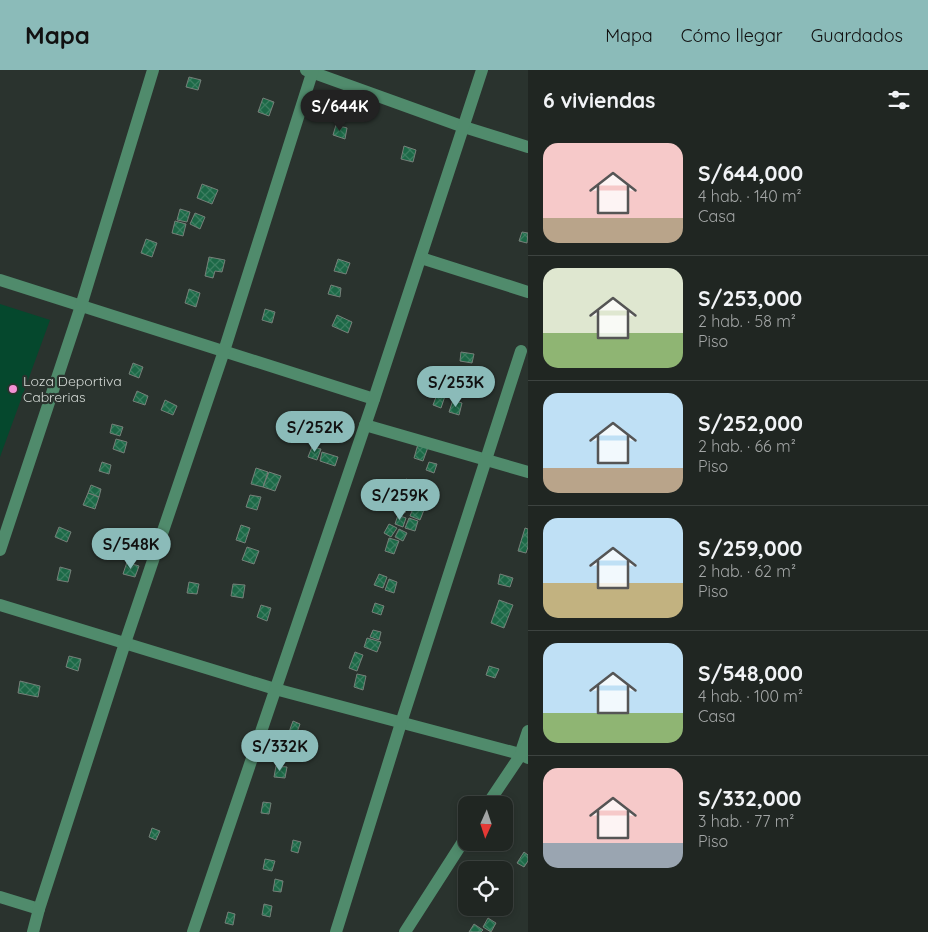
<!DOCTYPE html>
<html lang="es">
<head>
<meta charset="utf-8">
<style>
  :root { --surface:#202622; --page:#2d322f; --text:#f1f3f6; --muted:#a2a5a5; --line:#3d4340; --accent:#8bbbb9 }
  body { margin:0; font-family:Quicksand,sans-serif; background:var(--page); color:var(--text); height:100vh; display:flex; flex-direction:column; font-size:19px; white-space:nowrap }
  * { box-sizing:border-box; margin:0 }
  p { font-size:16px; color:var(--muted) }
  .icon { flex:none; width:28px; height:28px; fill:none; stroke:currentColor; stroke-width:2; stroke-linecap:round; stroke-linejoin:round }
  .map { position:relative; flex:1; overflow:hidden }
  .details { display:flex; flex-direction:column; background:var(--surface); width:400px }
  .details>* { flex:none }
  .needle { width:32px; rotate:183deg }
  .fabs { position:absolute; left:458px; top:726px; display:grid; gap:10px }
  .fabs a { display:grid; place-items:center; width:55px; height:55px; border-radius:10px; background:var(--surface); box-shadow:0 2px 8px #0003,0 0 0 1px var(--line); font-size:25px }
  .price { position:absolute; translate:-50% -42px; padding:0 11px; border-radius:18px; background:var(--accent); color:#111; font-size:16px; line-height:32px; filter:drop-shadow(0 1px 2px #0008) }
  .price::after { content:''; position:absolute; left:50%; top:30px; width:15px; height:11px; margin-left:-8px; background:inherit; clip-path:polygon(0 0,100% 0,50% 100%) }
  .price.on { background:#222; color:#fff }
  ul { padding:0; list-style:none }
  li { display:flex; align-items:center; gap:15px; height:125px; padding:0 15px }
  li+li { border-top:1px solid var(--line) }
  li span { display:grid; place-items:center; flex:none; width:140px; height:100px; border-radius:15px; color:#555 }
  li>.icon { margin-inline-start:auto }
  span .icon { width:60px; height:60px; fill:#fffc; stroke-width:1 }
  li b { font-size:21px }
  h2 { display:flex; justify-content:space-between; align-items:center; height:60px; padding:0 15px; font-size:21px }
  header { display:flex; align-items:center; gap:30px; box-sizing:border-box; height:70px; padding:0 25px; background:var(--accent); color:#111 }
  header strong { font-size:24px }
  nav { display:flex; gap:28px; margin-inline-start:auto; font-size:18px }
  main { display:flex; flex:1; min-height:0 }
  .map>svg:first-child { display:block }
  .pitch { fill:#05482d }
  .building { fill:url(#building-cross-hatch); stroke:#758079 }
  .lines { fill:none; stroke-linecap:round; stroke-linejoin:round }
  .minor { stroke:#508b6c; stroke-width:12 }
  .poi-dot { fill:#f391d5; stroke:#2a332e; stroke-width:2 }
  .labels { text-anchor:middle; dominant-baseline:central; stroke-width:4.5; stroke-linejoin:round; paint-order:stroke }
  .poi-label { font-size:14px; fill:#d4dad6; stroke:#2a332e; text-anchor:start }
</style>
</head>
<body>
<header>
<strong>Mapa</strong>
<nav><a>Mapa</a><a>Cómo llegar</a><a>Guardados</a></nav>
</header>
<main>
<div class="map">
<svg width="528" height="862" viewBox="0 0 528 862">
  <defs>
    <pattern id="building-cross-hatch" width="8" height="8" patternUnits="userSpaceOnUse" patternTransform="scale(1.25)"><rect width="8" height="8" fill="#1c6947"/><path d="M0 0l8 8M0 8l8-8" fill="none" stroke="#3c7e61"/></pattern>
  </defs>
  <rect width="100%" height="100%" fill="#2a332e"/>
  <path class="pitch" d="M0,234L50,250L0,387Z"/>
  <g class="building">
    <path d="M189,7L201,10L198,20L186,17Z"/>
    <path d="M365,26L376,30L373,38L362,34Z"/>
    <path d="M263,28L274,32L269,46L258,42Z"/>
    <path d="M336,55L347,58L345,69L333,65Z"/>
    <path d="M404,76L416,80L413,92L401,89Z"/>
    <path d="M202,114L218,120L212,134L197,128Z"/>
    <path d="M180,139L190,142L187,152L177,150Z"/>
    <path d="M195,143L205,147L200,159L190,154Z"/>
    <path d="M175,151L186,154L183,166L172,163Z"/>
    <path d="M522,162L528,163L527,173L519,171Z"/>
    <path d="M146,169L157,173L152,187L141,183Z"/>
    <path d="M209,187L225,190L222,202L215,201L213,208L205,206Z"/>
    <path d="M338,189L350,193L346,204L334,201Z"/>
    <path d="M331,215L341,218L340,227L328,224Z"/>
    <path d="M189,219L200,223L196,237L185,233Z"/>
    <path d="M265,239L275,242L272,253L262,250Z"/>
    <path d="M337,245L352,252L348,263L332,256Z"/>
    <path d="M461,282L474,284L472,293L460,291Z"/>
    <path d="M133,293L143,297L139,308L129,304Z"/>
    <path d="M441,314L448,317L441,338L433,335Z"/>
    <path d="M137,321L148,326L145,335L133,331Z"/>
    <path d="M165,330L177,336L173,345L161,340Z"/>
    <path d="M453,330L462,333L459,345L449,342Z"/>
    <path d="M112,354L123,357L120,366L110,363Z"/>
    <path d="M116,369L127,372L124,383L113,379Z"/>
    <path d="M418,374L428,377L423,391L414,388Z"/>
    <path d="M312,377L321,379L317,390L308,387Z"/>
    <path d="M322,382L338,387L335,396L320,391Z"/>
    <path d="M102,392L111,395L109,404L99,401Z"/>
    <path d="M429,392L437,394L434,403L426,400Z"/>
    <path d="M256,398L268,402L263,417L251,414Z"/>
    <path d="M269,402L281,406L275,421L263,417Z"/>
    <path d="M406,409L415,412L411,422L402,419Z"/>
    <path d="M419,414L432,418L428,427L416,423Z"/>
    <path d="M91,415L101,419L99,427L88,423Z"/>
    <path d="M88,423L99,427L95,439L83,435Z"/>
    <path d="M250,425L261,427L257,440L246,437Z"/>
    <path d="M402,425L410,428L405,443L397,440Z"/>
    <path d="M414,436L424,440L420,450L410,446Z"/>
    <path d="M398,445L406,448L403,457L395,454Z"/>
    <path d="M409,448L418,451L415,461L405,458Z"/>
    <path d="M389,454L397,458L391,467L384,463Z"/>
    <path d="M241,455L250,458L245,473L236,470Z"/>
    <path d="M59,457L71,462L67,472L55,467Z"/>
    <path d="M525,458L528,459V477L526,483L518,481Z"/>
    <path d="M399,459L407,463L403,471L395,467Z"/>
    <path d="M389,468L399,471L394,484L385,481Z"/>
    <path d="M247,477L259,481L254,494L242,490Z"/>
    <path d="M127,492L139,496L135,507L123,504Z"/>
    <path d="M60,497L71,500L68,512L57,510Z"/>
    <path d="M379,504L387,507L383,518L374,515Z"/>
    <path d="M500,504L513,508L510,517L498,514Z"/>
    <path d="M389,509L397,512L394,523L385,520Z"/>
    <path d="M189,512L199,514L197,524L187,523Z"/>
    <path d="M233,514L245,515L243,528L231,526Z"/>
    <path d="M499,530L513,535L504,558L491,553Z"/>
    <path d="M375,533L384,536L381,545L372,542Z"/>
    <path d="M261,535L271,538L267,551L257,547Z"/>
    <path d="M373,560L381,562L379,570L370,567Z"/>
    <path d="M367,568L381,572L377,582L364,577Z"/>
    <path d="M355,582L363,585L357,601L349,598Z"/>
    <path d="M69,586L81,589L78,601L66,597Z"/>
    <path d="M489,596L499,599L495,608L486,605Z"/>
    <path d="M357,604L366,606L363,620L354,617Z"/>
    <path d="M20,611L40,616L38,627L18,623Z"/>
    <path d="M293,651L300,654L296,665L289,662Z"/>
    <path d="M276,696L287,697L285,708L274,707Z"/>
    <path d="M263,732L271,733L269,744L261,743Z"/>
    <path d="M152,758L160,761L156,770L149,767Z"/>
    <path d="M293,770L301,772L298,783L291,781Z"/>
    <path d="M524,782L528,785V791L524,797L517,793Z"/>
    <path d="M265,789L275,791L272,801L263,799Z"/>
    <path d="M493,790L500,797L497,800H486L485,799Z"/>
    <path d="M275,809L283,811L281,822L273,821Z"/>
    <path d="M264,834L272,836L270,847L262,845Z"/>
    <path d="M228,842L235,844L233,855L225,853Z"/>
    <path d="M488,848L496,853L491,862L483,857Z"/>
    <path d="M474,854L483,860L481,862H469Z"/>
  </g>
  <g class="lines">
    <g class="minor">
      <path d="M306,0L464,57L528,77"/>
      <path d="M421,188L528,222"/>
      <path d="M0,210L374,329"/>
      <path d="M365,355L528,402"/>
      <path d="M0,480L81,236L153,0"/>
      <path d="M0,535L275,619L520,684L528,688"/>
      <path d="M521,682L528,661"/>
      <path d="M487,735L528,674"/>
      <path d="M0,827L39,839"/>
      <path d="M33,862L39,839L125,573L224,281L313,0"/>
      <path d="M193,862L374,329L482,0"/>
      <path d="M336,862L401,653L521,281"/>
      <path d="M405,862L466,767"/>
    </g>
  </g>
  <circle class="poi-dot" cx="13" cy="319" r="5"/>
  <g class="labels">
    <g class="poi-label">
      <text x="23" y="311">Loza Deportiva<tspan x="23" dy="16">Cabrerias</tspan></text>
    </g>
  </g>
</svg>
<div class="fabs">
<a><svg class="needle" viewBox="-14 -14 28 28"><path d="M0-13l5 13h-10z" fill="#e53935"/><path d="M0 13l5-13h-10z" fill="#a2a5a5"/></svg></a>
<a><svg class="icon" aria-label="locate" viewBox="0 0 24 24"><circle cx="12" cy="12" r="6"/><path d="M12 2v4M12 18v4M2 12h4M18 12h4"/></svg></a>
</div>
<b class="price on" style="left:340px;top:62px">S/644K</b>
<b class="price" style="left:456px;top:338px">S/253K</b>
<b class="price" style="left:315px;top:383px">S/252K</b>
<b class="price" style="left:400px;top:451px">S/259K</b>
<b class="price" style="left:131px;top:500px">S/548K</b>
<b class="price" style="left:280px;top:702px">S/332K</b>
</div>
<section class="details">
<h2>6 viviendas<svg class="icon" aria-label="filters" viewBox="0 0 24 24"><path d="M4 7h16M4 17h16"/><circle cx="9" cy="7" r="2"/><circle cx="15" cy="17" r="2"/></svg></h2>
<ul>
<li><span style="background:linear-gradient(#f6c9c9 75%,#b9a48a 0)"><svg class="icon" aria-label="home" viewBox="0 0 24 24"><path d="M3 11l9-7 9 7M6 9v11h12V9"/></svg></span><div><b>S/644,000</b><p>4 hab. · 140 m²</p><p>Casa</p></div></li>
<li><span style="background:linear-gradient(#dfe7d0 65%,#8fb573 0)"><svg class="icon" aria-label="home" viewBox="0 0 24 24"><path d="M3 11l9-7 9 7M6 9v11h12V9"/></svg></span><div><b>S/253,000</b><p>2 hab. · 58 m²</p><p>Piso</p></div></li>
<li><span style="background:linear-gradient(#bfe0f5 75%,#b9a48a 0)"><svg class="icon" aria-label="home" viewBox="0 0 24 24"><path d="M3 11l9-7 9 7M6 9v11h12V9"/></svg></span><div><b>S/252,000</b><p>2 hab. · 66 m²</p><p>Piso</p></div></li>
<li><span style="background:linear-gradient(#bfe0f5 65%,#c2b280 0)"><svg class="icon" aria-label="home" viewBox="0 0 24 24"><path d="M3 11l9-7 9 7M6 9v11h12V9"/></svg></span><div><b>S/259,000</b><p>2 hab. · 62 m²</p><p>Piso</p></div></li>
<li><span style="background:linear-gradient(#bfe0f5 70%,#8fb573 0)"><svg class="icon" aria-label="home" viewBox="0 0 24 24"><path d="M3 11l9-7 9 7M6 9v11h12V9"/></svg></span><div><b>S/548,000</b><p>4 hab. · 100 m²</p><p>Casa</p></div></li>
<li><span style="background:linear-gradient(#f6c9c9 75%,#9aa5b1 0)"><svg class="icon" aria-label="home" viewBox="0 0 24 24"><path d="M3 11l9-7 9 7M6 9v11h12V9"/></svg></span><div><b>S/332,000</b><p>3 hab. · 77 m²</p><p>Piso</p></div></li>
</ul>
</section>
</main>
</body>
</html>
